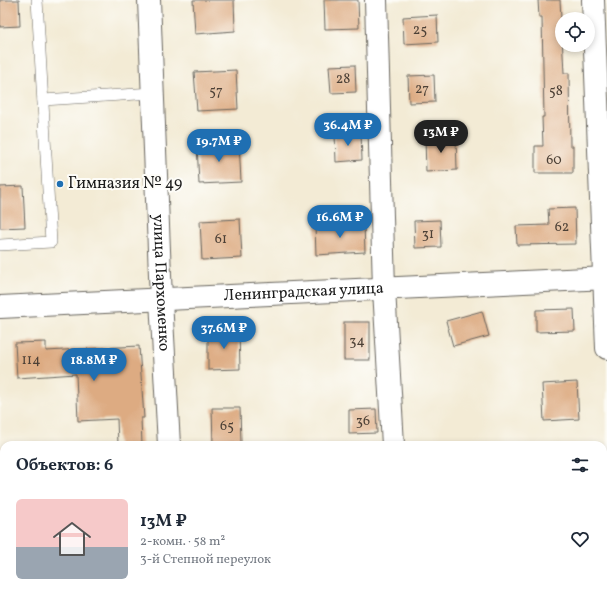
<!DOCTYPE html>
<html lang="ru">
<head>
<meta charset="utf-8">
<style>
  :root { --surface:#fff; --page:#f6f6f7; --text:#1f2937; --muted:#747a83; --accent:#1f6fb2 }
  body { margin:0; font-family:Vollkorn,serif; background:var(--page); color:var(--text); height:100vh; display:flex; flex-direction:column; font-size:15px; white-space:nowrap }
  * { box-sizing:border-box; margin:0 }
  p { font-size:13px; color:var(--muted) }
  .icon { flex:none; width:22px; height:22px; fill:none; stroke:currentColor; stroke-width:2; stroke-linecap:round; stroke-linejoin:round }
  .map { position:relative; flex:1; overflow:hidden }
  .drawer { position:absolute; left:0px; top:441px; width:607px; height:156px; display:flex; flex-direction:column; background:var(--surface); border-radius:12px 12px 0 0; box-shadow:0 2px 6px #0003 }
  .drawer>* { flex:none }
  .controls { position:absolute; left:555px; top:12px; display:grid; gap:8px }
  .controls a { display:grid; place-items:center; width:40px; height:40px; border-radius:50%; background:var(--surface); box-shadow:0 2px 6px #0003; font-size:20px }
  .price { position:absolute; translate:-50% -34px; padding:0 9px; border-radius:14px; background:var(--accent); color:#fff; font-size:13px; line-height:26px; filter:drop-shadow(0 1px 2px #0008) }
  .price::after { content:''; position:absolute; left:50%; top:24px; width:12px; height:9px; margin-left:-6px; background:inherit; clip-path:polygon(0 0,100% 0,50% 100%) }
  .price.selected { background:#222; color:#fff }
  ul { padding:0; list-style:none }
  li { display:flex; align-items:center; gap:12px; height:100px; padding:0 16px }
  li span { display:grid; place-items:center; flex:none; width:112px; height:80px; border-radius:6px; color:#555 }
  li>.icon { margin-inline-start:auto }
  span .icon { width:48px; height:48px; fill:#fffc; stroke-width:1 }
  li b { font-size:17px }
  h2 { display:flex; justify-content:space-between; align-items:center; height:48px; padding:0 16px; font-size:17px }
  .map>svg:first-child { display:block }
  .building { fill:#ddab82 }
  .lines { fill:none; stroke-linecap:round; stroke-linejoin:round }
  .service-casing { stroke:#67645d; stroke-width:12 }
  .minor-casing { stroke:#67645d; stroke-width:24 }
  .tertiary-casing { stroke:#67645d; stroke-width:24 }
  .service { stroke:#fff; stroke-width:11 }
  .minor { stroke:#fff; stroke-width:22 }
  .tertiary { stroke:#fff; stroke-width:22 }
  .poi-dot { fill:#1f6fb2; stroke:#fdfcf7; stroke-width:1.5 }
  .labels { text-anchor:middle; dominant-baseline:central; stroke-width:4; stroke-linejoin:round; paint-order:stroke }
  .number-label { font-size:14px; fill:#4c4036 }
  .poi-label { font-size:16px; fill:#1c1c1c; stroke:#fdfcf7; text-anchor:start }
  .street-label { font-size:16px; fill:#1c1c1c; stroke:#fdfcf7 }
</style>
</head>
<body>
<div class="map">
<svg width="607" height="597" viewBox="0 0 607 597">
  <rect width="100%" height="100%" fill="#fdfcf7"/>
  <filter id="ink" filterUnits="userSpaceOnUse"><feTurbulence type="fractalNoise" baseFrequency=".025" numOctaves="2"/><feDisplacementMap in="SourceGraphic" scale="8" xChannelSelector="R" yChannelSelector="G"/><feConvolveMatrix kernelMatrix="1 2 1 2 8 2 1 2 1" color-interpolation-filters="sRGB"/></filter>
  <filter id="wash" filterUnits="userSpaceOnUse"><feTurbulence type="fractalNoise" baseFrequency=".012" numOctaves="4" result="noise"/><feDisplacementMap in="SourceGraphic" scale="16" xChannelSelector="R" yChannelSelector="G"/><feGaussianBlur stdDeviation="0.9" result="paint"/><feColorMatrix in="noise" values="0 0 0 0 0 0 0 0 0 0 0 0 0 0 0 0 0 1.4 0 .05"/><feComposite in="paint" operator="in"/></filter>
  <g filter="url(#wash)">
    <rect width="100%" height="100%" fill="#f3ebd5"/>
    <g id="blocks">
      <g class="building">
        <path d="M0,0H19L20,26L0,27Z"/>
        <path d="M193,0H234L235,31L195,34Z"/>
        <path d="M324,0H358L359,28L325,29Z"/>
        <path d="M538,0H560L564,73H569L570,146H573V173H535V146H543L542,117H544L542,17H539Z"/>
        <path d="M437,15L438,42L404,44L403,17Z"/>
        <path d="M355,65L356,92L331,93L329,66Z"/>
        <path d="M236,70L238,109L197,111L194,72Z"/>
        <path d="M434,75L435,102L409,103L408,76Z"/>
        <path d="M361,133L362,160L336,162L335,134Z"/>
        <path d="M456,136L457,170L426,172L425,138Z"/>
        <path d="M239,142L241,182L199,184L197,144Z"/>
        <path d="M23,186L25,227L0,228V187Z"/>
        <path d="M575,208L576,244L517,245L516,226L549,225L548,209Z"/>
        <path d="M240,219L242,258L202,260L200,221Z"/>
        <path d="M440,220L441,247L415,248L414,221Z"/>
        <path d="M364,224L365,252L316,255L315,226Z"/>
        <path d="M574,309L575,331L536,332V310Z"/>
        <path d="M482,311L489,336L453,346L446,321Z"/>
        <rect x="344" y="322" width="26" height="38"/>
        <path d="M208,331H239L240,369L208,370Z"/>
        <path d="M46,342V351L139,346L144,418H141L142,445H118L117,419L78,421L76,374L17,378L15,343Z"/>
        <path d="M577,382L579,419L544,421L542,384Z"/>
        <path d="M212,408H240L241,443L213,444Z"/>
        <path d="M376,409L377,433L349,434V410Z"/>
      </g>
    </g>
  </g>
  <g filter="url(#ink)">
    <use href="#blocks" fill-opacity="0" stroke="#67645d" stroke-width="1"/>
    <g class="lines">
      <defs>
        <g id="service">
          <path d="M43,100L153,93"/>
          <path d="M0,245L51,242L37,0"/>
        </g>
        <g id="minor">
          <path d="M376,0L384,289L393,445"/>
          <path d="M593,0L607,348"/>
          <path id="s1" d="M0,307L607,278"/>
          <path d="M401,593V597"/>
        </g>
        <g id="tertiary">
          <path id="s2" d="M149,0L161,300L169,445"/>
          <path d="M177,593L178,597"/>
        </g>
      </defs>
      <use href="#service" class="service-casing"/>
      <use href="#minor" class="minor-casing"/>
      <use href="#tertiary" class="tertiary-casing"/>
      <use href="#service" class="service"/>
      <use href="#minor" class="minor"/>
      <use href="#tertiary" class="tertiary"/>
    </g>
  </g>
  <circle class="poi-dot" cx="60" cy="184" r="4"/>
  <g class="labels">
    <g class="number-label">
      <text x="420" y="30">25</text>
      <text x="343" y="79">28</text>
      <text x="422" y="89">27</text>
      <text x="216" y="91">57</text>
      <text x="556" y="91">58</text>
      <text x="554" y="160">60</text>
      <text x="562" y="227">62</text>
      <text x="428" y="234">31</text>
      <text x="221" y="239">61</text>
      <text x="357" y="341">34</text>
      <text x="31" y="360">114</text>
      <text x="363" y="421">36</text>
      <text x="227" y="426">65</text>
    </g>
    <g class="poi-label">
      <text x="68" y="184">Гимназия № 49</text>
    </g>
    <g class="street-label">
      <text stroke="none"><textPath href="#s2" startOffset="283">улица Пархоменко</textPath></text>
      <text stroke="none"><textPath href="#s1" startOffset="304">Ленинградская улица</textPath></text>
    </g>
  </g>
</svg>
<div class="controls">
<a><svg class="icon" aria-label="locate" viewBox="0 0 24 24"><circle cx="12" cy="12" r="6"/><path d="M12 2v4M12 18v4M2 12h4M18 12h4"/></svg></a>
</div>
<b class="price" style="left:348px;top:147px">36.4M ₽</b>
<b class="price selected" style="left:441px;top:154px">13M ₽</b>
<b class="price" style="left:219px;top:163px">19.7M ₽</b>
<b class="price" style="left:340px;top:239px">16.6M ₽</b>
<b class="price" style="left:224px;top:350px">37.6M ₽</b>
<b class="price" style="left:94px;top:382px">18.8M ₽</b>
<section class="drawer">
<h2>Объектов: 6<svg class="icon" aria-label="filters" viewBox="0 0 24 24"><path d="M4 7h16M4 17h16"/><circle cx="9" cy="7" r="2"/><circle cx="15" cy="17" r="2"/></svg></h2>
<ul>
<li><span style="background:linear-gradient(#f6c9c9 60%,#9aa5b1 0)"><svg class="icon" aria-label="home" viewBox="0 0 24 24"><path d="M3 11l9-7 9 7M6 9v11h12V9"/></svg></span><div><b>13M ₽</b><p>2-комн. · 58 m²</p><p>3-й Степной переулок</p></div><svg class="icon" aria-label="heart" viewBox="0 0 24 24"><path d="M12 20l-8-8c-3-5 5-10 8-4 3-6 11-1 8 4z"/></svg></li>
</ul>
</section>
</div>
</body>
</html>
